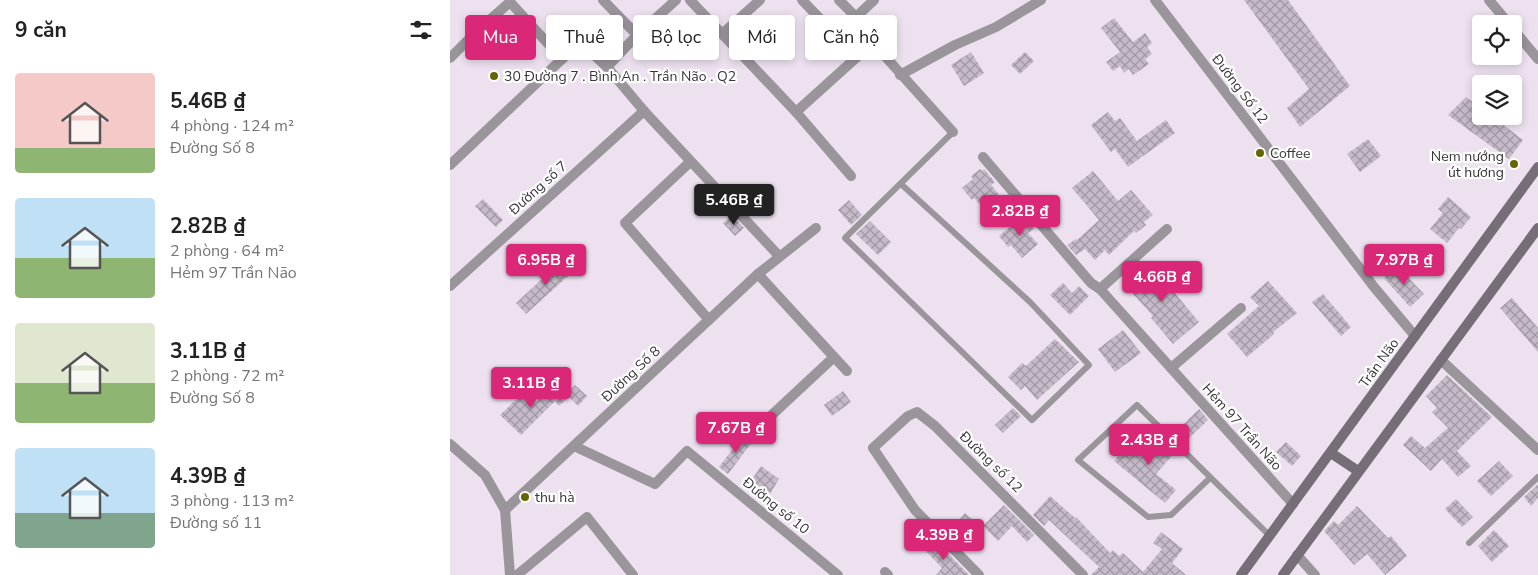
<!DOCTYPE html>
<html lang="vi">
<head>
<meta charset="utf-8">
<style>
  :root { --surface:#fff; --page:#f6f6f6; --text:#222; --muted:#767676; --accent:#db2777 }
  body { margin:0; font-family:"Nunito Sans",sans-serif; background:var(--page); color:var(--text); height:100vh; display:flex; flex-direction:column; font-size:19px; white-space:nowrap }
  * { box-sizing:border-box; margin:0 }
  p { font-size:16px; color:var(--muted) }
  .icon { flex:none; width:28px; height:28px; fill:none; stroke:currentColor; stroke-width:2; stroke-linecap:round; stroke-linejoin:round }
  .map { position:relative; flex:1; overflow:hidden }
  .sheet { display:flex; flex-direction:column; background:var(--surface); width:450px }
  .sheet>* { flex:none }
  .top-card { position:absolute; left:15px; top:15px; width:475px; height:45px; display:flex; gap:10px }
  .buttons { position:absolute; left:1022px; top:15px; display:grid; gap:10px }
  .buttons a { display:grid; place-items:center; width:50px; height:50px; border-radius:5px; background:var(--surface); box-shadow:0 2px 8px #0003; font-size:25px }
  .price { position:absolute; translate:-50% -42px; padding:0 11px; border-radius:5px; background:var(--accent); color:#fff; font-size:16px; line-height:32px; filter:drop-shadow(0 1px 2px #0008) }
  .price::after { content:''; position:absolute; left:50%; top:30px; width:15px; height:11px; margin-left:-8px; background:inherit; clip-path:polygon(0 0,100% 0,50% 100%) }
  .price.on { background:#222; color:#fff }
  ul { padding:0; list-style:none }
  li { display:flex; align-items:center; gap:15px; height:125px; padding:0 15px }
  li span { display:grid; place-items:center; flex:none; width:140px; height:100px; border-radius:5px; color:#555 }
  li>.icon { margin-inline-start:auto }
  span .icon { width:60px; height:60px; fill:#fffc; stroke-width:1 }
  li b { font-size:21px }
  h2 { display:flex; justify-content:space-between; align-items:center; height:60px; padding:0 15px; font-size:21px }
  .chip { padding:0 18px; border-radius:5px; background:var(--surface); box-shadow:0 2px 8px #0003; font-size:18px; line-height:45px }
  .chip.on { background:var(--accent); color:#fff }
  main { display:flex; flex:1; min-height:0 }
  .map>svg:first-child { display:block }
  .building { fill:url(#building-cross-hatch) }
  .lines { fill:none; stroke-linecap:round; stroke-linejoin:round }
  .lane { stroke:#9a949b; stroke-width:6 }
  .street { stroke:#9a949b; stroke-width:10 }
  .secondary { stroke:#756e77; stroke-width:10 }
  .poi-dot { fill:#660; stroke:#fff; stroke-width:2 }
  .labels { text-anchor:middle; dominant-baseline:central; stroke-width:4.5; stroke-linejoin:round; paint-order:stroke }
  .poi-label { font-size:14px; fill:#3a353b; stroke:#fff; text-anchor:start }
  .street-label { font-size:14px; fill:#3a353b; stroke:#fff }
</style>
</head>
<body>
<main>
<section class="sheet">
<h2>9 căn<svg class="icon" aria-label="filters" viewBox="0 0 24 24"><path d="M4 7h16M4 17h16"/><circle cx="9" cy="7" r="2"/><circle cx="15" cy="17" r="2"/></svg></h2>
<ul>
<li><span style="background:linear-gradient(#f6c9c9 75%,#8fb573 0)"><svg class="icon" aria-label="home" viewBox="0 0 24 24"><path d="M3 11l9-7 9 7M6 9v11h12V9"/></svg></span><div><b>5.46B ₫</b><p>4 phòng · 124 m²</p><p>Đường Số 8</p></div></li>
<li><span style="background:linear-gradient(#bfe0f5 60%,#8fb573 0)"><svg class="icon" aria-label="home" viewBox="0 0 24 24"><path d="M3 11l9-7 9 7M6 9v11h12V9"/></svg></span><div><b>2.82B ₫</b><p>2 phòng · 64 m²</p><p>Hẻm 97 Trần Não</p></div></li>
<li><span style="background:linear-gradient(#dfe7d0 60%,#8fb573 0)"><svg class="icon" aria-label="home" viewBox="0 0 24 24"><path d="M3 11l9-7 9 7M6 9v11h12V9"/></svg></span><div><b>3.11B ₫</b><p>2 phòng · 72 m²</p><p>Đường Số 8</p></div></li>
<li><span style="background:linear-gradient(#bfe0f5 65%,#7fa58c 0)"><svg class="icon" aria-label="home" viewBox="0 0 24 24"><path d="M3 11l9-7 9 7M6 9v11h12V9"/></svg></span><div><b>4.39B ₫</b><p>3 phòng · 113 m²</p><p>Đường số 11</p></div></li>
</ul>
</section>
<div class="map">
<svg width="1088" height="575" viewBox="0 0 1088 575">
  <defs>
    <pattern id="building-cross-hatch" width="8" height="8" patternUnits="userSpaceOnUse" patternTransform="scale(1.25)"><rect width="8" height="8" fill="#c5bac8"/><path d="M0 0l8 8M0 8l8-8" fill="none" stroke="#a198a4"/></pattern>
  </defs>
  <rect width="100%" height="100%" fill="#ede1f0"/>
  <g class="building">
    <path d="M794,0H838L900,86L850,127L837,108L859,89Z"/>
    <path d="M113,18L128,35L112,49L97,32Z"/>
    <path d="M664,18L683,42L695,33L702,43L697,47L702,54L695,59L699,64L683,75L679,69L674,73L670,66L663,71L656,62L670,52L651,28Z"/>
    <path d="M521,52L534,73L514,86L501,65Z"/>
    <path d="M575,52L584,61L570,74L561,65Z"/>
    <path d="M1016,97L1031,108V116H1042L1073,140L1059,159L998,115Z"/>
    <path d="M658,112L665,121L670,118L687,141L716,120L725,133L678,167L665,149L661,152L641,125Z"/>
    <path d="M918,139L931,156L910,172L897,154Z"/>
    <path d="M530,169L532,171L534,169L545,182L541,185L550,196L534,209L524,198L522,200L512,188L523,179L521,176Z"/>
    <path d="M643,171L668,201L681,190L703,215L694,222L696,225L686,233L684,231L659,255L655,250L645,260L635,249L626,255L617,245L626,239L627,240L649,220L622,188Z"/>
    <path d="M998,197L1021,217L1011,229L1009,228L997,243L980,229L993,213L988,209Z"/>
    <path d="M33,199L53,220L46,227L25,206Z"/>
    <path d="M399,200L412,215L401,225L388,210Z"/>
    <path d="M282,215L294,228L285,236L273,223Z"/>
    <path d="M573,216L584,229L578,233L588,244L572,258L561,245L558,247L549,236Z"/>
    <path d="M420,221L441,242L428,255L406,234Z"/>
    <path d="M115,258L126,269L76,314L66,303Z"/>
    <path d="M699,261L719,284L718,285L749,322L723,344L701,318L703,316L674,284Z"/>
    <path d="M947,266L974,294L960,307L934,278Z"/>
    <path d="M818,281L847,313L823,332L824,334L797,357L777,334L809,306L800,297Z"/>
    <path d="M613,283L622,293L629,286L639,296L620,315L600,295Z"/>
    <path d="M873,294L901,327L891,336L862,302Z"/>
    <path d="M1062,298L1088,328V352L1050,308Z"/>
    <path d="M673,330L691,353L665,372L648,349Z"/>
    <path d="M605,339L629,362L587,400L575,386L571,390L558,377L572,363L576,366Z"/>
    <path d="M997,375L1042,417L1007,451L1021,466L1008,477L992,459L981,471L953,445L961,436L975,448L998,428L982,412L987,408L976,396Z"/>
    <path d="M105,384L118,398L109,406L105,401L71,435L50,415L75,391L86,402Z"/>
    <path d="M125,385L137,396L128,406L116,394Z"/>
    <path d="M393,391L401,402L382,416L374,405Z"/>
    <path d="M563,408L571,416L553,433L545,425Z"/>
    <path d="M749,409L758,420L733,444L723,434Z"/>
    <path d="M294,434L303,441L278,474L269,467Z"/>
    <path d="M703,435L713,444L716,441L726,451L706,474L726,490L715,503L664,461L675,448L684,456Z"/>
    <path d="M836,442L851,456L842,466L826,452Z"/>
    <path d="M1049,461L1063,476L1041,496L1027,481Z"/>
    <path d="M311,466L329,479L320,494L301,481Z"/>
    <path d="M1088,484V498L1081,506L1074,497Z"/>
    <path d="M600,496L625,518L626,517L660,553L663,550L669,556L673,553L693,572L712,549L703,543L711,532L733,549L722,563L736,575H641L649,567L599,520L594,526L583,515Z"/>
    <path d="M1006,499L1023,517L1012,527L995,509Z"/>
    <path d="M554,505L584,535L577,542L562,526L548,541L533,526Z"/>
    <path d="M907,506L938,538L941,536L957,556L935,575L917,554L904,565L874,531L884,521L888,525Z"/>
    <path d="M515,513L531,527L524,536L508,521Z"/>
    <path d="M1044,530L1059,546L1042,562L1028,546Z"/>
    <path d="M485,540L519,575H486L492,568L474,549Z"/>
  </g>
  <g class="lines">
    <g class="lane">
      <path d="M451,184L580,302L639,365L582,420L395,238L503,132"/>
      <path d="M760,478L721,515L698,517L628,460L687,405L820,536"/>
      <path d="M1019,543L1088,477"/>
    </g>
    <g class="street">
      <path d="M153,0L187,35"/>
      <path d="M240,0L346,112L401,176"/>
      <path d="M352,0L407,57L424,44L503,132"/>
      <path d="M389,0L406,17L424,44"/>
      <path d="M705,0L924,287L965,336"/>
      <path d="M1039,0L1059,24"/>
      <path d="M406,17L424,0"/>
      <path d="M1064,30L1088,59"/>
      <path d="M272,34L310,0"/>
      <path d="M0,58L27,31L60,2L112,59"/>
      <path d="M157,67L187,35L226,0"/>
      <path d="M450,75L505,45L546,27L591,0"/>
      <path d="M346,112L407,57"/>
      <path d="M533,157L641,283L650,289L843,504"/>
      <path d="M240,162L175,223L259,320"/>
      <path d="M0,165L130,42L157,67L194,111L329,256"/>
      <path d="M308,274L384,357L311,425"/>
      <path d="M0,286L194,111"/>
      <path d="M650,289L717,229"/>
      <path d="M384,357L397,371"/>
      <path d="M991,360L1088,450"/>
      <path d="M721,368L791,308"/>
      <path d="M0,444L35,475L55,510L60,575"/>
      <path d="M124,446L205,484L237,451L388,575"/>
      <path d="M55,510L308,274L366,228"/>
      <path d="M847,555L865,575"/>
      <path d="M435,572L438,575"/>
      <path d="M67,575L137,517L183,575"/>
      <path d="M529,575L465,510L423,448L458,416L467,412L485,426L633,575"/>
    </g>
    <g class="secondary">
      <path d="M881,453L908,471"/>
      <path d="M791,575L1088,167"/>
      <path d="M833,575L1088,228"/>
    </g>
  </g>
  <g class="poi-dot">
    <circle cx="44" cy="76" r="5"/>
    <circle cx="810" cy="153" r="5"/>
    <circle cx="1064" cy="164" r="5"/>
    <circle cx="75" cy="497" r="5"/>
  </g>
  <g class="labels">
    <g class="poi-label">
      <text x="54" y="76">30 Đường 7 . Bình An . Trần Não . Q2</text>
      <text x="820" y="153">Coffee</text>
      <text x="1054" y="156" text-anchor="end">Nem nướng<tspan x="1054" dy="16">út hương</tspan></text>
      <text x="85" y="497">thu hà</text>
    </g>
    <g class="street-label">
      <text transform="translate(790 89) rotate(53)">Đường Số 12</text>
      <text transform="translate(88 188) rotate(-42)">Đường số 7</text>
      <text transform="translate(929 363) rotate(-54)">Trần Não</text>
      <text transform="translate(181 374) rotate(-43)">Đường Số 8</text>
      <text transform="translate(792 427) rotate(48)">Hẻm 97 Trần Não</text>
      <text transform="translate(541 462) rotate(44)">Đường số 12</text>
      <text transform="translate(326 506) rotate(39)">Đường số 10</text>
    </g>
  </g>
</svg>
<div class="buttons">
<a><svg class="icon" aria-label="locate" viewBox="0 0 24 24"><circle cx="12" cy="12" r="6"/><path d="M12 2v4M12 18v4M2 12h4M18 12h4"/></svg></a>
<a><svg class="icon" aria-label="layers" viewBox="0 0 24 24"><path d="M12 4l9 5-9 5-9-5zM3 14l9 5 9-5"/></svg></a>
</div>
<b class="price on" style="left:284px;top:226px">5.46B ₫</b>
<b class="price" style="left:570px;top:237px">2.82B ₫</b>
<b class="price" style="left:96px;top:286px">6.95B ₫</b>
<b class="price" style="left:954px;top:286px">7.97B ₫</b>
<b class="price" style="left:712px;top:303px">4.66B ₫</b>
<b class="price" style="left:81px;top:409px">3.11B ₫</b>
<b class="price" style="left:286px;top:454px">7.67B ₫</b>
<b class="price" style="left:699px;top:466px">2.43B ₫</b>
<b class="price" style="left:494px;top:561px">4.39B ₫</b>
<div class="top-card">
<a class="chip on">Mua</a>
<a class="chip">Thuê</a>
<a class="chip">Bộ lọc</a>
<a class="chip">Mới</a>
<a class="chip">Căn hộ</a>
</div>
</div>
</main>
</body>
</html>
